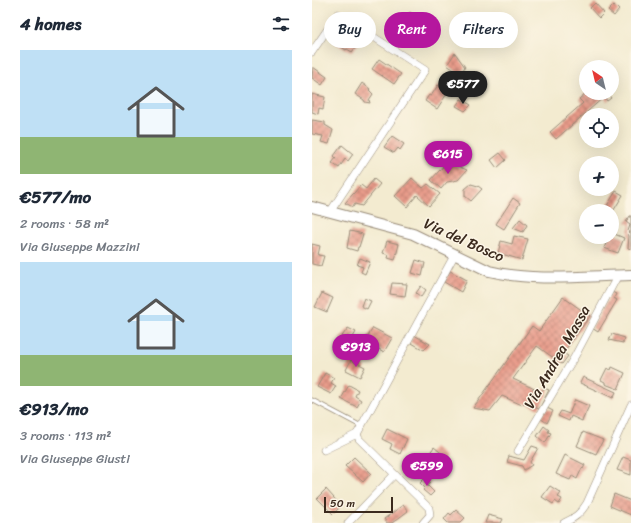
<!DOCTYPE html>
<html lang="en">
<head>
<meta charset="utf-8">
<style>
  :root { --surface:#fff; --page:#f2f2f3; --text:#1f2937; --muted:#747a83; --accent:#b5179e }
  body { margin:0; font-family:Sriracha,sans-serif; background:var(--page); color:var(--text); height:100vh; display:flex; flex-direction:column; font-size:15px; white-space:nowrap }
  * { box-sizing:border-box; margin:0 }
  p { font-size:13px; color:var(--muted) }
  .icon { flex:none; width:22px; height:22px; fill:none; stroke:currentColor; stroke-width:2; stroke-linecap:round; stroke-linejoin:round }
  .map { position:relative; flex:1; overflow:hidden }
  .sheet { display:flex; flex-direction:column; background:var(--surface); width:312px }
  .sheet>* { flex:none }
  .top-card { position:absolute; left:12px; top:12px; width:247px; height:36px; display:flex; gap:8px }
  .needle { width:26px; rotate:325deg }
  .buttons { position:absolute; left:267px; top:60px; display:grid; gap:8px }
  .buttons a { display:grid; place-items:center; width:40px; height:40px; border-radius:50%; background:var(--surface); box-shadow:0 4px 16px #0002; font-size:20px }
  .scale { position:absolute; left:12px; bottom:10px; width:69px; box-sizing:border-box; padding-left:4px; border:2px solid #3b2a1e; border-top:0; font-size:11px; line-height:14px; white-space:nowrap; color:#3b2a1e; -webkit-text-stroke:3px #fcf5e5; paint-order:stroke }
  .price { position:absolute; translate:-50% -34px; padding:0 9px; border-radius:14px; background:var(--accent); color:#fff; font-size:13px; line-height:26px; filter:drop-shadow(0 1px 2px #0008) }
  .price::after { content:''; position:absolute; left:50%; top:24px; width:12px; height:9px; margin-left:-6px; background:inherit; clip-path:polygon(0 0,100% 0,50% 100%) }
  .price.selected { background:#222; color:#fff }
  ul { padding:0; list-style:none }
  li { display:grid; align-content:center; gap:8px; height:212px; padding:0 20px }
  li span { display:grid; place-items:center; height:124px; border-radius:0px; color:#555 }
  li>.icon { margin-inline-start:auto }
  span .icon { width:72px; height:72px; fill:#fffc; stroke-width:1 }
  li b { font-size:17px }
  h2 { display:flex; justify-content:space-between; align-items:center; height:48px; padding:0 20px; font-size:17px }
  .tag { padding:0 14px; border-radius:18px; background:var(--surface); box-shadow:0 4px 16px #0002; font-size:14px; line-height:36px }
  .tag.selected { background:var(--accent); color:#fff }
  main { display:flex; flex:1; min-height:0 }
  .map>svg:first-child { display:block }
  .building { fill:url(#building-cross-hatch) }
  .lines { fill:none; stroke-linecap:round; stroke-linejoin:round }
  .lane-casing { stroke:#978a77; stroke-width:5 }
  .street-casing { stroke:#978a77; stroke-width:8 }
  .secondary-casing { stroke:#978a77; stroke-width:12 }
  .lane { stroke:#fff; stroke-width:3.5 }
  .street { stroke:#fff; stroke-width:7 }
  .secondary { stroke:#fff; stroke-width:10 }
  .labels { text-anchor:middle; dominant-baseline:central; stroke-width:3; stroke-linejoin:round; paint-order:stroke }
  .street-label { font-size:15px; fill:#3b2a1e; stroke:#fcf5e5 }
</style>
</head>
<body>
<main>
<section class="sheet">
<h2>4 homes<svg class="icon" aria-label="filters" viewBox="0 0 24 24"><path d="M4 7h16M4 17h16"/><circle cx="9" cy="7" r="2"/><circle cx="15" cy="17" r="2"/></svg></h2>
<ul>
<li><span style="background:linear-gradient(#bfe0f5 70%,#8fb573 0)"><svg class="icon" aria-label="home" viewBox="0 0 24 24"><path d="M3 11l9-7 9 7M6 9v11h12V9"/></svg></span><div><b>€577/mo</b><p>2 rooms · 58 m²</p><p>Via Giuseppe Mazzini</p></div></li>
<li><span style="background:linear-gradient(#bfe0f5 75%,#8fb573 0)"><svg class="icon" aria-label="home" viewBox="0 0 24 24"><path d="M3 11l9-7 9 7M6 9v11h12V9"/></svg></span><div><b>€913/mo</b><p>3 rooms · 113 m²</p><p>Via Giuseppe Giusti</p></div></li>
</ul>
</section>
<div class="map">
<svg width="319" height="523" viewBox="0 0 319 523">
  <defs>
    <pattern id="building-cross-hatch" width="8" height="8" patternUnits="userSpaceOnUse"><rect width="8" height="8" fill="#e89b8a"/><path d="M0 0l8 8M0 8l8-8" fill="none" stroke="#bd7f70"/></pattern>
  </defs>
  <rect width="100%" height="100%" fill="#fcf5e5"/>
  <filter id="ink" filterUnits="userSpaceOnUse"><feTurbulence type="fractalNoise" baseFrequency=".025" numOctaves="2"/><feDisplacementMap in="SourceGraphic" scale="8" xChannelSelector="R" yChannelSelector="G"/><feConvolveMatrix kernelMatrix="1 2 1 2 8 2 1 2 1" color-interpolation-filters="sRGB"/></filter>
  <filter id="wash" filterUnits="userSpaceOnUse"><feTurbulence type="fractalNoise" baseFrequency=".012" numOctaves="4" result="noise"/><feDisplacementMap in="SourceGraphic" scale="16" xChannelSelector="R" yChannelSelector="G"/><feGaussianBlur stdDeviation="0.9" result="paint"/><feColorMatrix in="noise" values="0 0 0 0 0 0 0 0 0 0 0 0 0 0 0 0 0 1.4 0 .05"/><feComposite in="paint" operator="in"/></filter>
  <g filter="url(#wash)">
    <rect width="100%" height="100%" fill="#f3ebd0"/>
    <g id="blocks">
      <g class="building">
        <path d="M283,3L292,13L287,18L278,8Z"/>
        <path d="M302,5L307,10L302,16L296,11Z"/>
        <path d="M98,12L109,22L100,33L88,23Z"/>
        <path d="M29,32L46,44L40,52L35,49L34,50L22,42Z"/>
        <path d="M143,53L153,67L148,74L135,65Z"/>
        <path d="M67,59L89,74L82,84L60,69Z"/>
        <path d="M1,67L15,77L10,85L0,78Z"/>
        <path d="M50,83L58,89L57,90L61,94L57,100L58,103L53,102L52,100L43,94Z"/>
        <path d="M126,85L136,92L125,109L113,101L117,95L119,96Z"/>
        <path d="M274,93H295L299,98L295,101L292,97L244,139L238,132L271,103L267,99Z"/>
        <path d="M0,94L13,97L11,109L7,108L6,114L0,112Z"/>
        <path d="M149,99L159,105L153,111L144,106Z"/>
        <path d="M0,120L13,122V125L21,130L17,144L9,142L11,136L0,134Z"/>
        <path d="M80,136L92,144L88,150L86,148L82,153L72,147Z"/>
        <path d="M30,145L41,154L36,161L33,159L27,168L20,163L24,158L22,156Z"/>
        <path d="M188,153L194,160L185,168L179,160Z"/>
        <path d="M135,162L155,170L146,180L135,182L129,189L119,180Z"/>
        <path d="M100,178L111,188L116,184L128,194L117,206L105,195L95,207L83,196Z"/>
        <path d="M62,179L68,184L50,206L43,204L41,207L33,203L49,185L54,189Z"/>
        <path d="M159,184L166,186L170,189L159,201L153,196V189Z"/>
        <path d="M304,191L311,195L300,213V211L293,209Z"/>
        <path d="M201,198L208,203L192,229L184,224Z"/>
        <path d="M318,216H319V249L316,248L317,236L316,234L318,232L316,231L318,225L314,222Z"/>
        <path d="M208,219L215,225L211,232L201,228Z"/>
        <path d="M38,231L51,234L47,247H46L45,251L35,248Z"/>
        <path d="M300,233L312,238L306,253L292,248L297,237H300Z"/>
        <path d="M202,236L216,239L210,260L186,253L189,241L200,244Z"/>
        <path d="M75,241L87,244L83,260L76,258L77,255L71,253Z"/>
        <path d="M0,244L8,246L6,255L12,256L9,266L0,264Z"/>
        <path d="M48,258L58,262L53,274L49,272L51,267L45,265Z"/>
        <path d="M104,260L113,263L110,276L100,273Z"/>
        <path d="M138,271L155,280L149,292L132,282Z"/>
        <path d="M80,283L95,284L93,296L78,294Z"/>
        <path d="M109,286L114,290L109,297L104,293Z"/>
        <path d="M300,292L304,294L302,298L305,300L286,332L280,328Z"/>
        <path d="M10,293L21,298L15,312L3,307Z"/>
        <path d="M251,297L278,316L251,353L256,356L250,364L225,346L201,379L229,392L232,388L237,390L227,409L212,403L210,405L190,396L178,411L161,408L220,326L227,331Z"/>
        <path d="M52,298L59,301L55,309L49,306Z"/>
        <path d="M36,328L44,332L40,339L52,345L51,347L56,350L54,353L28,339Z"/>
        <path d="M61,328L80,338L72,352L53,341Z"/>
        <path d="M300,334L313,338L311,343L297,340Z"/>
        <path d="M102,335L118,344L112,350L98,342Z"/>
        <path d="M39,360L53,367L48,377L34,370Z"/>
        <path d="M300,367L313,373L306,389L293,384V382L289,380L295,368L299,370Z"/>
        <path d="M13,373L22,378L19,383L24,386L19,394L5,387Z"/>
        <path d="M271,377L304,392L301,398L268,383Z"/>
        <path d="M37,385L46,390L43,396L49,400L45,407L29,399Z"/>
        <path d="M263,400L277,406L270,421L259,416L257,421L246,416L249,411L257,414Z"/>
        <path d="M235,408L241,411L235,423L228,418Z"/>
        <path d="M232,426L237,430L236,432L239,433L233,443L225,436Z"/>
        <path d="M75,429L95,439L88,454L78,449L80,444L70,439Z"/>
        <path d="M271,432L291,440L284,454L265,446Z"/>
        <path d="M220,446L226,448L218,462L220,465L212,470L210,466L195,462L197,456L212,460Z"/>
        <path d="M122,447L134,457L129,463L117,454Z"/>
        <path d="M253,455L273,465L271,469L270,468L265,479L260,476L258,480L244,474Z"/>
        <path d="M42,457L59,473L51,482L33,466Z"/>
        <path d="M311,457L319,460V475L305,470Z"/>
        <path d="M113,478L119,483L116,486L122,492L118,496L111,490L113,488L108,483Z"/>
        <path d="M238,486L249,493L246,497L250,499L247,504L243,501L241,504L230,497Z"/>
        <path d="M14,489L29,506L21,514L5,498Z"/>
        <path d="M302,494L319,501V515L298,506Z"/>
        <path d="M91,505L96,511L80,523H75L72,519Z"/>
        <path d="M144,510L153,518L148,523H136L132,519L137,513L139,515Z"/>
        <path d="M176,515L191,519L189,523H173Z"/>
      </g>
    </g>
  </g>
  <g filter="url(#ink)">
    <use href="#blocks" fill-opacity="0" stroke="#978a77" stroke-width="1"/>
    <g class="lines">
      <defs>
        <path id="lane" d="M0,400L49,426"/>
        <g id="street">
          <path d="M0,52L26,14L113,70L18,212"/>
          <path d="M12,450L45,434"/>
          <path d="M206,451L263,356L306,275"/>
          <path d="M36,523L82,475"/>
          <path d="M111,523L118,515L117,508L47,439L45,434L143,254"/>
          <path d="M252,523C263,518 269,513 275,503L319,405"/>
        </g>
        <path id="secondary" d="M0,207L101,234L177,271C222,282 272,276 319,275"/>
      </defs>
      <use href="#lane" class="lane-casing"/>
      <use href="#street" class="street-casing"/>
      <use href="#secondary" class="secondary-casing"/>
      <use href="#lane" class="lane"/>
      <use href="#street" class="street"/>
      <use href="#secondary" class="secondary"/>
    </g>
  </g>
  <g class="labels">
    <g class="street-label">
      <text transform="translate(152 240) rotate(24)">Via del Bosco</text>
      <text transform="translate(245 357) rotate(-60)">Via Andrea Massa</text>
    </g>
  </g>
</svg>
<div class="buttons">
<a><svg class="needle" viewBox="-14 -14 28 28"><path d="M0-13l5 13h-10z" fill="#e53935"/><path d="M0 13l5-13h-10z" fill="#747a83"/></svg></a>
<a><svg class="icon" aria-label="locate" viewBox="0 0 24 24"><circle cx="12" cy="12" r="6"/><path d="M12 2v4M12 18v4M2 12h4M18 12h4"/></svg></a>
<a>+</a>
<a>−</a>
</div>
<div class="scale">50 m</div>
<b class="price selected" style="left:151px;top:105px">€577</b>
<b class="price" style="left:136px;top:175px">€615</b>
<b class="price" style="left:44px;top:368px">€913</b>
<b class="price" style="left:115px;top:487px">€599</b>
<div class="top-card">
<a class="tag">Buy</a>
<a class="tag selected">Rent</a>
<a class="tag">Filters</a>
</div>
</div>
</main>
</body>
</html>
